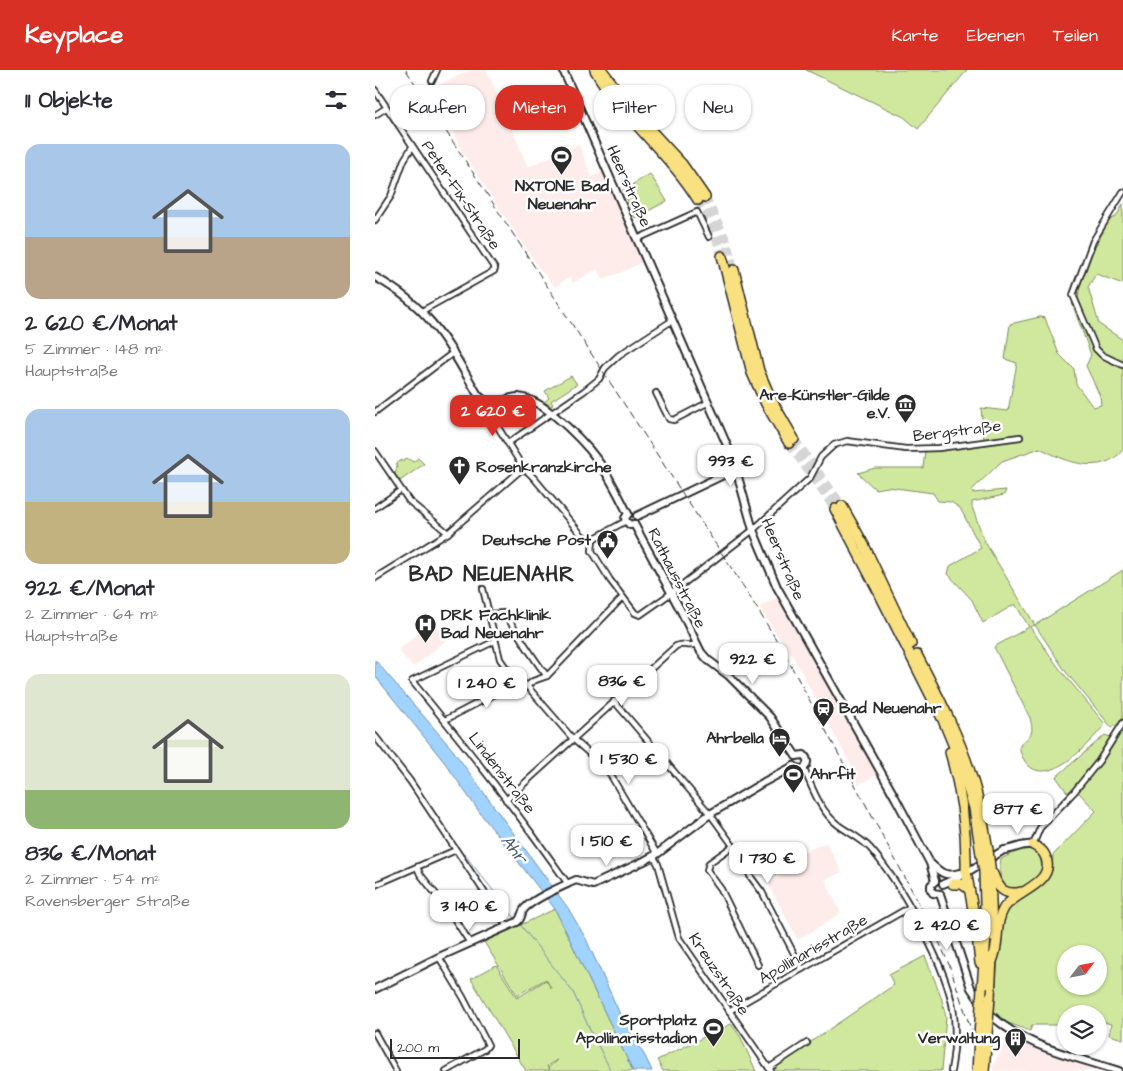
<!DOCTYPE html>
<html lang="de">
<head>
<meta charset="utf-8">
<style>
  :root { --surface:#fff; --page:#f2f2f3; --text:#2b2b33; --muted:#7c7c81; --accent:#d93025 }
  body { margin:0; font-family:"Architects Daughter",sans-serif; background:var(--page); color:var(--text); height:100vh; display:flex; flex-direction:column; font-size:19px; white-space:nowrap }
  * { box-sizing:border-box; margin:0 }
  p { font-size:16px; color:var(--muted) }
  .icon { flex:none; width:28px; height:28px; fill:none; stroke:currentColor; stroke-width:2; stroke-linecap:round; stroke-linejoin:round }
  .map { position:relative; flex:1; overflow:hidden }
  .sheet { display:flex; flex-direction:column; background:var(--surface); width:375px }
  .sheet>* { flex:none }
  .top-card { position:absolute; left:15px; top:15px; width:475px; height:45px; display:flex; gap:10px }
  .needle { width:32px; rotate:58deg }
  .tools { position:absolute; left:682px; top:875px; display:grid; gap:10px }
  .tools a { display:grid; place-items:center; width:50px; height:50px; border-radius:50%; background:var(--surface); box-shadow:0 1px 4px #0004; font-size:25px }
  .scale { position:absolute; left:15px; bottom:12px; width:130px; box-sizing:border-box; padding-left:5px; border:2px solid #2b2b2b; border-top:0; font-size:14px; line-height:18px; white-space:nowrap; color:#2b2b2b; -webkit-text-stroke:4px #fff; paint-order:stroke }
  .price { position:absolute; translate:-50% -42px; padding:0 11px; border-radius:10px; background:#fff; color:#222; font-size:16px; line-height:32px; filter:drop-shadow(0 1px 2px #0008) }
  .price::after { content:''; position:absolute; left:50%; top:30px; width:15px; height:11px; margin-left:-8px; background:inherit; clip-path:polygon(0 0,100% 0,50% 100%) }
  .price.current { background:var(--accent); color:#fff }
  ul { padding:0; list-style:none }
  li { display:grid; align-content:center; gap:10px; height:265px; padding:0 25px }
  li span { display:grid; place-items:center; height:155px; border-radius:15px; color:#555 }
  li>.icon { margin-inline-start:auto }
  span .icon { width:90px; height:90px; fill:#fffc; stroke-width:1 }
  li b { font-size:21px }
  h2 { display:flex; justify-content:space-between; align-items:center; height:60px; padding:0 25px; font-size:21px }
  .pill { padding:0 18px; border-radius:20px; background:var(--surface); box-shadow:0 1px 4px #0004; font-size:18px; line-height:45px }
  .pill.current { background:var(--accent); color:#fff }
  header { display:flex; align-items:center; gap:30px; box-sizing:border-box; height:70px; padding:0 25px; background:var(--accent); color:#fff }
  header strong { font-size:24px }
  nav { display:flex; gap:28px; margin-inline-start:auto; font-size:18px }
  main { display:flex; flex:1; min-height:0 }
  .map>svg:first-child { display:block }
  .built { fill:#feeceb }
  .green { fill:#d0e89e; stroke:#7e8a64; fill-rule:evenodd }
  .water { fill:#a1d3ff; stroke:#7290aa }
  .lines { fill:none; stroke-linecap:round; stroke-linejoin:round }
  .stream { stroke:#7290aa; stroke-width:1 }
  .highway-tunnel { stroke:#d5d5d5; stroke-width:9; stroke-dasharray:9 4.5; stroke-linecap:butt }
  .street-casing { stroke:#2b2b2b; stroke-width:8 }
  .secondary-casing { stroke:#2b2b2b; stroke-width:10 }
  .highway-casing { stroke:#2b2b2b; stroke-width:12 }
  .street { stroke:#fff; stroke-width:4.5 }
  .secondary { stroke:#fff; stroke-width:6 }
  .highway { stroke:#f9e181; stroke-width:9 }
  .rail { stroke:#2b2b2b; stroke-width:1; stroke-dasharray:8 4; stroke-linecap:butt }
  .highway-bridge-casing { stroke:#2b2b2b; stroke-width:12; stroke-linecap:butt }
  .highway-bridge { stroke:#f9e181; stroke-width:9 }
  .labels { text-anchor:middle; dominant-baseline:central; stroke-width:5; stroke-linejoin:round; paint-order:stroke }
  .poi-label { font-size:16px; font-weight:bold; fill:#2b2b2b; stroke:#fff; text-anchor:end }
  .street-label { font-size:16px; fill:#2b2b2b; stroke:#fff }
  .water-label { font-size:18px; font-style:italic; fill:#4e5d6b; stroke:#fff }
  .district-label { font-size:21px; font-weight:bold; letter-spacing:1px; fill:#2b2b2b; stroke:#fff }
</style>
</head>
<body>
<header>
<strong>Keyplace</strong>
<nav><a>Karte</a><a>Ebenen</a><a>Teilen</a></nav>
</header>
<main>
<section class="sheet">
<h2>11 Objekte<svg class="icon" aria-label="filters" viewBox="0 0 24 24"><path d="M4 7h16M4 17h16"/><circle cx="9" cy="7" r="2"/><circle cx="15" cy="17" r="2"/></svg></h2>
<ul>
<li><span style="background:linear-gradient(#a9c7e8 60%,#b9a48a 0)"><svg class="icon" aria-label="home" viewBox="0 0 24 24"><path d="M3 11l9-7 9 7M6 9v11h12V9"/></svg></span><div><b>2 620 €/Monat</b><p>5 Zimmer · 148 m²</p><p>Hauptstraße</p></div></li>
<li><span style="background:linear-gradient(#a9c7e8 60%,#c2b280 0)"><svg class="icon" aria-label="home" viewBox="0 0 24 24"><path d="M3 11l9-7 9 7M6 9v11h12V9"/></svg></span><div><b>922 €/Monat</b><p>2 Zimmer · 64 m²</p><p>Hauptstraße</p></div></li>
<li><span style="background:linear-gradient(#dfe7d0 75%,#8fb573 0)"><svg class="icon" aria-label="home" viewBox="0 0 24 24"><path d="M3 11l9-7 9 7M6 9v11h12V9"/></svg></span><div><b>836 €/Monat</b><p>2 Zimmer · 54 m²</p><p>Ravensberger Straße</p></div></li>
</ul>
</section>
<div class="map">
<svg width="748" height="1001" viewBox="0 0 748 1001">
  <rect width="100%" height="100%" fill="#fff"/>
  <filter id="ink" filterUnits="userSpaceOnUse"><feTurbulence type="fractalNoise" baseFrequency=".02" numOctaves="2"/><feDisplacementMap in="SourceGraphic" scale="10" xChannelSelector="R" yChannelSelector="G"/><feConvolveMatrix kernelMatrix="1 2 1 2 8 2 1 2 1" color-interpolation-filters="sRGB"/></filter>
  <g filter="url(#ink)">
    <g class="built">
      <path d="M95,0H112L153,97L204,74L217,107L227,102L269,191L245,203L228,209L222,199L198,213L195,207L180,217L164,198L86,80L71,45L74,43L62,16Z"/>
      <path d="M403,527L502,705L483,715L480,703L413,577L402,565L384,537Z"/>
      <path d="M60,551L71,570L39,597L23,580Z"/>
      <path d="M451,772L467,802L450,810L466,843L423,870L393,814L405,807L399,796Z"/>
      <path d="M634,966L651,975L732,1001H618L617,997Z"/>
    </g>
    <g class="green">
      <path d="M431,0H592L543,59L529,47Z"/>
      <path d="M275,104L292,131L260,148L248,120Z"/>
      <path d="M748,134V214L721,204L713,217L724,254L748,270V380C726,406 691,392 665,378L627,391L597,420L598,423L631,420L629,425L597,432V437L610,472L660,555L748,500V650L737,658L691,602L660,555L655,557L684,598L730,654C717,671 676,716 654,696C648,690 644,682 645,675C657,664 659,664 655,648L619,577L654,557L640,534L608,553L597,530L573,504L575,496L606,478L585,438L576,432L563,431L558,423L513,417L500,419L483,403L500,398H548L550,381L609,372L606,338L633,341L642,293L630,289L635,254L665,247L670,248L684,284L699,299L701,314L718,337L726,335L725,326L711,296L716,285L697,233L703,231C704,202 722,175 734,150L741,147Z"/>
      <path d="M196,306L202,314L176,331L178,335L176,336L169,332L174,328L170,321Z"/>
      <path d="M32,388L38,392L43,388L49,394L25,411L20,404L22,398L21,394L27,390L28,392Z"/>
      <path d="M748,660V969L734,965L736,954L728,952L724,962V944H691V955H657L655,961L628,951L619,943L625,859L633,839L671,812L677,800L678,785L721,741L704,723L692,722L681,707L730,665L741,669ZM691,884H724V916H691Z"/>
      <path d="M648,778C665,781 666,787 667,802L653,815L636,820C625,811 623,803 626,789Z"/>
      <path d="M180,839L258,1001H176L173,998L182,990L172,996L174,1001H151L96,909L121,895L142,928L171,910L176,918L171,909L142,925L109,872Z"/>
      <path d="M550,886L566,926L571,947L566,1001H402L399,997L519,915L514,905Z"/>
      <path d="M356,954L365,966L381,1001H288L282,990Z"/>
    </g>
    <path class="water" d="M0,590L77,679L193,838L211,869L245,944L271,988L277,1001H258L180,839L105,743L70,693L0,606Z"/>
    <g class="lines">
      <g class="stream">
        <path d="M89,784L133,839"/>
        <path d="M137,844L141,850"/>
        <path d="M144,853L198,922L215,960L236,1001"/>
      </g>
      <g class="highway-tunnel">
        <path d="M330,127L351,170L359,200"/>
        <path d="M323,130L338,158L347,186"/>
        <path d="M419,369L467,436"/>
        <path d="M414,373L460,439"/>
      </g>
      <defs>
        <g id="street">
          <path d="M57,11L62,0"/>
          <path d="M0,20L120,199L119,201L47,241"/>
          <path d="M0,45L11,38"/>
          <path d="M748,122L718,171L698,225L721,279L727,285L748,295"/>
          <path d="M0,150L16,126L29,90L37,77"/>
          <path d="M262,169L322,142L334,167"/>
          <path d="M281,323L294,349L299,350L334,332"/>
          <path d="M117,334L116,346L144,391L147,399L153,402L159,408L205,463L209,467L218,469"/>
          <path d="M0,342L79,282"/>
          <path d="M133,373L209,321L224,309L230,298L244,285L298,250"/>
          <path d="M0,381L34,431L73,463"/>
          <path d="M0,438L26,420"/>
          <path d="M218,469L217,481L235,510L260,543L265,545L295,524L378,460L435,408L446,387L459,375L472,371L531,379L564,378L645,367"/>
          <path d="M218,469L251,451"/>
          <path d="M0,508L73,463L147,399"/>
          <path d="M108,519L125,589L132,599L152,616L198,669L232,699L282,784"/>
          <path d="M114,544L129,543C144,564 156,586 172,606"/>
          <path d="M120,571L37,611C91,676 144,744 193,814"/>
          <path d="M152,616L158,611L172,606L247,528"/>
          <path d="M239,631L335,744L372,795L375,806L387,822L427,899"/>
          <path d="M70,650L145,611"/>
          <path d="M0,666L35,711L132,856"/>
          <path d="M429,699C437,717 445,741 462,754C472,762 486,768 495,778C525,812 567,889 577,933C582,955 580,978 576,1001"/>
          <path d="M131,730L301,576C308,572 314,578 321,574"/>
          <path d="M658,775L665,758L699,722L724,691L748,653"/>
          <path d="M358,776L334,793L332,800L346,819L383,895"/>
          <path d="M278,786L283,794L304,868L396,1001"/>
          <path d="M42,797L45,804L75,842L95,873"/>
          <path d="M0,815L81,780"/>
          <path d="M64,887L88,927L113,975L110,979L71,1001"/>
          <path d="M354,941L535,837"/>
          <path d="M0,963L21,1001"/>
          <path d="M394,998L432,973"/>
        </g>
        <g id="secondary">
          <path d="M188,0L358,389L378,460L402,517L521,729L555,793L560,811"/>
          <path d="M0,207C56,238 72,272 103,325L109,330L117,334C126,333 134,327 143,327C157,328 170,338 180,346C219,379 231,399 253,444"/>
          <path d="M253,444L250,448L251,451L255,455L259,454"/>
          <path d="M262,446L361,399"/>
          <path d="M259,454L306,541L326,582L333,590L353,605L395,647L421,686"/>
          <path d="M419,696C428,704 437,693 429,685L421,686"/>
          <path d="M556,794C566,803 571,807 585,803"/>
          <path d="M560,811L556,815V820L558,823L565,824"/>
          <path d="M568,814L584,807L629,780C639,780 647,773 658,775"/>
          <path d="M565,824L596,918L607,934"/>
          <path d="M0,919L64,887L142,852C148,848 145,843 150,838C161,827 186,817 201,810L218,815L269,791L282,784L335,744L389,712L419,696"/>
          <path d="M613,942C647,977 699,986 744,1001"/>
        </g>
        <g id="highway">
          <path d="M220,0C247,48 294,82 323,130"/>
          <path d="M227,0L257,40L307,94L330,127"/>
          <path d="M347,186L377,303L391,334L414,373"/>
          <path d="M359,200L384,301L397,331L419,369"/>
          <path d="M467,436L489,475L536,574"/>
          <path d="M460,439L503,521L568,650L582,684L599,738L606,784"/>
          <path d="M542,585C563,626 584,665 597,708C605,732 609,756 613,780"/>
          <path d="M575,682C586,720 592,763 591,802"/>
          <path d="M615,797L617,866"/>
          <path d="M618,804C623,819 630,826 646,822"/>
          <path d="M592,806L601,856L605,893"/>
          <path d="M578,814H587L594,819"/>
          <path d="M617,891C625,875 619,854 629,838C640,821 680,814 671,788C669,781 664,778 658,775"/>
          <path d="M607,918L611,866L609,801"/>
          <path d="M615,927L617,887"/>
        </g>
      </defs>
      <use href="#street" class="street-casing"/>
      <use href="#secondary" class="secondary-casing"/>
      <use href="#highway" class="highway-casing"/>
      <use href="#street" class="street"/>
      <use href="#secondary" class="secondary"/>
      <use href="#highway" class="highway"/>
      <path class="rail" d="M31,0L370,519L407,579L562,867L575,897L610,1001"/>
      <defs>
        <g id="highway-bridge">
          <path d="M613,780L615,797"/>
          <path d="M606,784L609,801"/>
          <path d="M602,1001L607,918"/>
          <path d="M609,1001L615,927"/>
        </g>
      </defs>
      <use href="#highway-bridge" class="highway-bridge-casing"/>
      <use href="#highway-bridge" class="highway-bridge"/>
    </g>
  </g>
  <defs>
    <symbol id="stadium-pin" viewBox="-11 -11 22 30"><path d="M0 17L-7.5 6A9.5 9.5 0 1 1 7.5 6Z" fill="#2b2b2b" stroke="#fff"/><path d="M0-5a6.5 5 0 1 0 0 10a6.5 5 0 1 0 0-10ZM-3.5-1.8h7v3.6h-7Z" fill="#fff"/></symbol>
    <symbol id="museum-pin" viewBox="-11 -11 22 30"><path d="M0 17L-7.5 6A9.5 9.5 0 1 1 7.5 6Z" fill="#2b2b2b" stroke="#fff"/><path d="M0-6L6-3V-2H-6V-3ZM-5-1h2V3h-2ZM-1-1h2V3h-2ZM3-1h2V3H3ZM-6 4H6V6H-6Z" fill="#fff"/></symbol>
    <symbol id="church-pin" viewBox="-11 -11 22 30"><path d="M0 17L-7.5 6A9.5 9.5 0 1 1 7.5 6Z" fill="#2b2b2b" stroke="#fff"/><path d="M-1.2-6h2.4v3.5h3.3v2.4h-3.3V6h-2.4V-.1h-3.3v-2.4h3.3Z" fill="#fff"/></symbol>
    <symbol id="civic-pin" viewBox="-11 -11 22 30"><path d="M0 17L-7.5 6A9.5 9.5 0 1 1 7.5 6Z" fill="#2b2b2b" stroke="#fff"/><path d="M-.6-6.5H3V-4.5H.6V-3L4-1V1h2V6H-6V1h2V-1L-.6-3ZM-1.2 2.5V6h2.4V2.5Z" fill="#fff"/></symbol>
    <symbol id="hospital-pin" viewBox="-11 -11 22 30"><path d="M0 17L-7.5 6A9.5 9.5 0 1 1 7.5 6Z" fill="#2b2b2b" stroke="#fff"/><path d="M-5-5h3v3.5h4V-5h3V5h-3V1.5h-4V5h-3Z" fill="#fff"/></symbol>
    <symbol id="station-pin" viewBox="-11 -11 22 30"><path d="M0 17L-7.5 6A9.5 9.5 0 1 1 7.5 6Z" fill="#2b2b2b" stroke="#fff"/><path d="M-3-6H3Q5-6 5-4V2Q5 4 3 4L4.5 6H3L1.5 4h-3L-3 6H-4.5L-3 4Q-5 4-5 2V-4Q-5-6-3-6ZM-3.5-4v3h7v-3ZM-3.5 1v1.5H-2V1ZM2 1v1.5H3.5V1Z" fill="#fff"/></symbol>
    <symbol id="hotel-pin" viewBox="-11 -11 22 30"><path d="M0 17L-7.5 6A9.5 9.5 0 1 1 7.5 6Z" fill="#2b2b2b" stroke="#fff"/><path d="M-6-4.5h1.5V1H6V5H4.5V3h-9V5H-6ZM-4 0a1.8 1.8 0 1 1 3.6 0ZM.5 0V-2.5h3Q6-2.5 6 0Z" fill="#fff"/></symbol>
    <symbol id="building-pin" viewBox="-11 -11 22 30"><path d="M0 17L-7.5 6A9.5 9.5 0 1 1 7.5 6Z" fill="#2b2b2b" stroke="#fff"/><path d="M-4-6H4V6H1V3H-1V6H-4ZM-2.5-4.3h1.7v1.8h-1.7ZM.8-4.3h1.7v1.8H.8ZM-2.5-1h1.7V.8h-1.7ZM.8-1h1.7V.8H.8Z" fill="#fff"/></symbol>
  </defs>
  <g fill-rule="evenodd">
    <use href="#stadium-pin" x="174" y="74" width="25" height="34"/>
    <use href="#museum-pin" x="518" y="322" width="25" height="34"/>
    <use href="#church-pin" x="72" y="384" width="25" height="34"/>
    <use href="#civic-pin" x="220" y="458" width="25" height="34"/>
    <use href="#hospital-pin" x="38" y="542" width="25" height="34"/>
    <use href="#station-pin" x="436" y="626" width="25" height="34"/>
    <use href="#hotel-pin" x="392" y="656" width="25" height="34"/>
    <use href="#stadium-pin" x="406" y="692" width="25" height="34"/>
    <use href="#stadium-pin" x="326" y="946" width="25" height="34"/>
    <use href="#building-pin" x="628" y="956" width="25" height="34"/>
  </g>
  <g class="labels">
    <g class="poi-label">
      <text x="187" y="116" text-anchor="middle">NXTONE Bad<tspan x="187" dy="18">Neuenahr</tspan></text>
      <text x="515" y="325">Are-Künstler-Gilde<tspan x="515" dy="18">e.V.</tspan></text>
      <text x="101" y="397" text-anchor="start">Rosenkranzkirche</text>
      <text x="216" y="470">Deutsche Post</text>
      <text x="66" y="545" text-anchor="start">DRK Fachklinik<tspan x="66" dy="18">Bad Neuenahr</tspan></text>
      <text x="464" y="638" text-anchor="start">Bad Neuenahr</text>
      <text x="389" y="668">Ahrbella</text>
      <text x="435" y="704" text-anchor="start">Ahrfit</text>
      <text x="322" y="950">Sportplatz<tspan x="322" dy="18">Apollinarisstadion</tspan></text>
      <text x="625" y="968">Verwaltung</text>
    </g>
    <g class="street-label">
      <text transform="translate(254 116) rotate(66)">Heerstraße</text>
      <text transform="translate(86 125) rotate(56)">Peter-Fix-Straße</text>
      <text transform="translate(582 361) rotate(-7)">Bergstraße</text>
      <text transform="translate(408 489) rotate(67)">Heerstraße</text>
      <text transform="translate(302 508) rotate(63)">Rathausstraße</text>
      <text transform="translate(127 703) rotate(52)">Lindenstraße</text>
      <text transform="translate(438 879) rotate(-30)">Apollinarisstraße</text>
      <text transform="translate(344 904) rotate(56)">Kreuzstraße</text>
    </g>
    <g class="water-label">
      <text transform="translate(139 779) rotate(52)">Ahr</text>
    </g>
    <g class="district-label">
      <text x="117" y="504">BAD NEUENAHR</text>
    </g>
  </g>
</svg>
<div class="tools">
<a><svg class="needle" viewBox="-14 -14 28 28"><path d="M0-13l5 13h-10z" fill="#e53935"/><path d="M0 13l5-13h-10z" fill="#7c7c81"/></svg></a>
<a><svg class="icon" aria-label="layers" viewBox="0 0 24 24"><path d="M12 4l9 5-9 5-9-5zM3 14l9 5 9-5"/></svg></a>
</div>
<div class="scale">200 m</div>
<b class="price current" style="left:118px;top:367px">2 620 €</b>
<b class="price" style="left:356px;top:417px">993 €</b>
<b class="price" style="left:378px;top:615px">922 €</b>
<b class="price" style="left:247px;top:637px">836 €</b>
<b class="price" style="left:112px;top:639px">1 240 €</b>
<b class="price" style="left:254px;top:715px">1 530 €</b>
<b class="price" style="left:643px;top:765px">877 €</b>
<b class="price" style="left:232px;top:797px">1 510 €</b>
<b class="price" style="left:393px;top:814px">1 730 €</b>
<b class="price" style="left:94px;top:862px">3 140 €</b>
<b class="price" style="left:572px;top:881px">2 420 €</b>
<div class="top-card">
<a class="pill">Kaufen</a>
<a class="pill current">Mieten</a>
<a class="pill">Filter</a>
<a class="pill">Neu</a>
</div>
</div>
</main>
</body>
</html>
